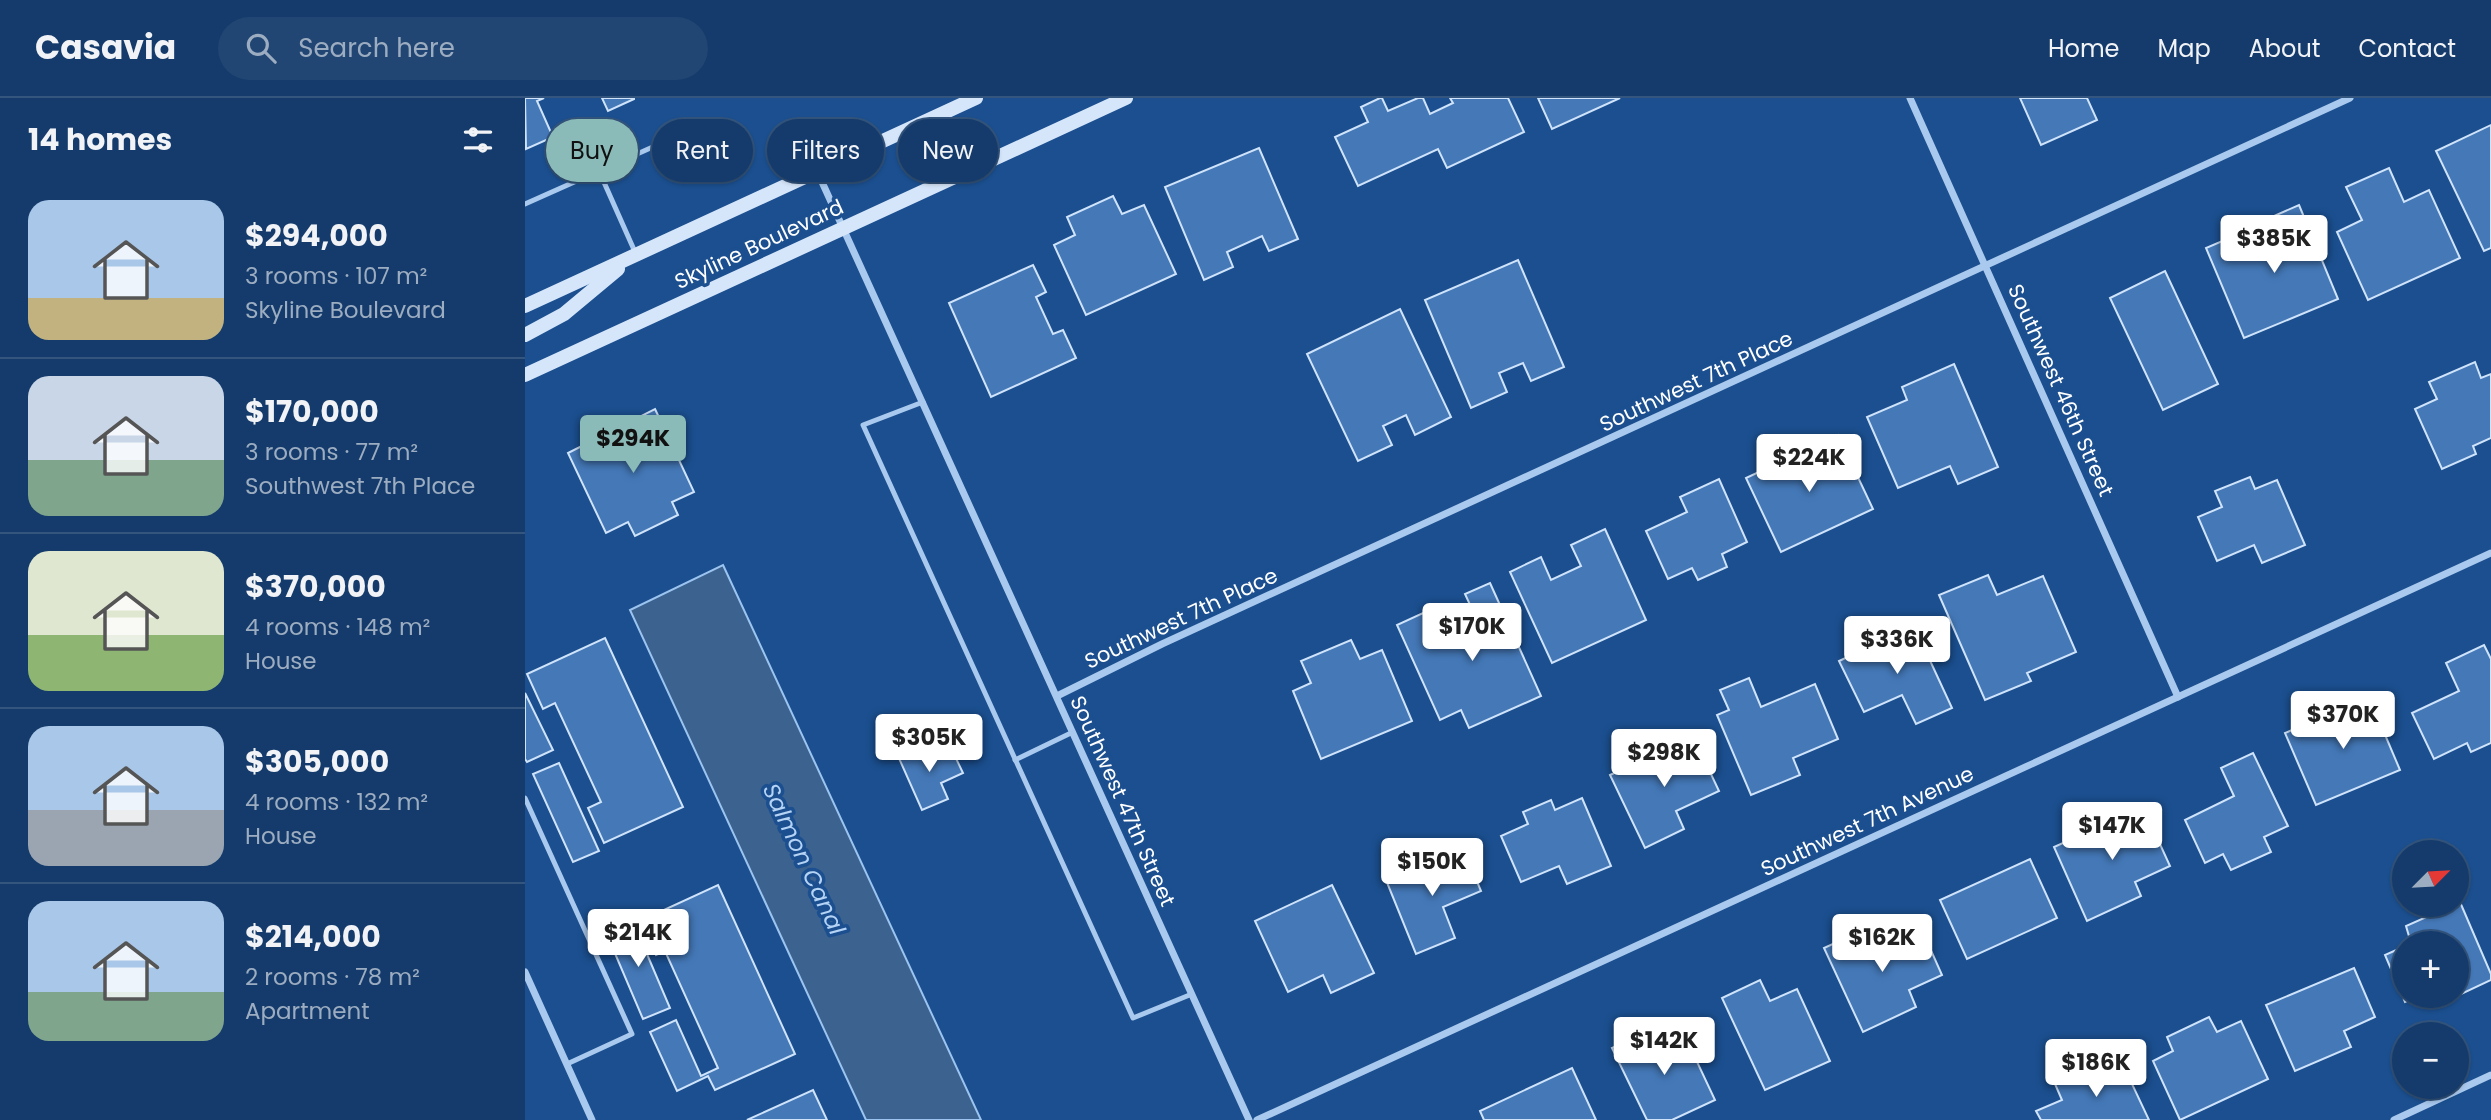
<!DOCTYPE html>
<html lang="en">
<head>
<meta charset="utf-8">
<style>
  :root { --surface:#143b6b; --page:#214673; --text:#f1f3f6; --muted:#9dadc1; --line:#33557e; --accent:#8bbbb9 }
  body { margin:0; font-family:Poppins,sans-serif; background:var(--page); color:var(--text); height:100vh; display:flex; flex-direction:column; font-size:26px; white-space:nowrap }
  * { box-sizing:border-box; margin:0 }
  p { font-size:23px; color:var(--muted) }
  .icon { flex:none; width:38px; height:38px; fill:none; stroke:currentColor; stroke-width:2; stroke-linecap:round; stroke-linejoin:round }
  .map { position:relative; flex:1; overflow:hidden }
  .drawer { display:flex; flex-direction:column; background:var(--surface); width:525px }
  .drawer>* { flex:none }
  .hud { position:absolute; left:21px; top:21px; width:665px; height:63px; display:flex; gap:14px }
  .needle { width:46px; rotate:66deg }
  .tools { position:absolute; left:1867px; top:742px; display:grid; gap:14px }
  .tools a { display:grid; place-items:center; width:77px; height:77px; border-radius:50%; background:var(--surface); box-shadow:0 2px 5px #0004,0 0 0 2px var(--line); font-size:35px }
  .price { position:absolute; translate:-50% -60px; padding:0 16px; border-radius:7px; background:#fff; color:#222; font-size:23px; line-height:46px; filter:drop-shadow(0 2px 4px #0008) }
  .price::after { content:''; position:absolute; left:50%; top:42px; width:21px; height:16px; margin-left:-10px; background:inherit; clip-path:polygon(0 0,100% 0,50% 100%) }
  .price.active { background:var(--accent); color:#111 }
  ul { padding:0; list-style:none }
  li { display:flex; align-items:center; gap:21px; height:175px; padding:0 28px }
  li+li { border-top:2px solid var(--line) }
  li span { display:grid; place-items:center; flex:none; width:196px; height:140px; border-radius:21px; color:#555 }
  li>.icon { margin-inline-start:auto }
  span .icon { width:84px; height:84px; fill:#fffc; stroke-width:1 }
  li b { font-size:30px }
  h2 { display:flex; justify-content:space-between; align-items:center; height:84px; padding:0 28px; font-size:30px }
  .chip { padding:0 24px; border-radius:32px; background:var(--surface); box-shadow:0 2px 5px #0004,0 0 0 2px var(--line); font-size:24px; line-height:63px }
  .chip.active { background:var(--accent); color:#111 }
  header { display:flex; align-items:center; gap:42px; box-sizing:border-box; height:98px; padding:0 35px; background:var(--surface); border-bottom:2px solid var(--line) }
  header strong { font-size:33px }
  nav { display:flex; gap:38px; margin-inline-start:auto; font-size:24px }
  .search { width:490px; height:63px; background:var(--page); display:flex; align-items:center; gap:18px; box-sizing:border-box; padding:0 24px; border-radius:38px; color:var(--muted); font-size:26px }
  main { display:flex; flex:1; min-height:0 }
  .map>svg:first-child { display:block }
  .water { fill:#3c6290; stroke:#9cc4f0; stroke-width:2 }
  .building { fill:#4478b7; stroke:#cfe3fa; stroke-width:2 }
  .lines { fill:none; stroke-linecap:round; stroke-linejoin:round }
  .lane { stroke:#a9c9ee; stroke-width:5 }
  .street { stroke:#a9c9ee; stroke-width:7 }
  .secondary { stroke:#d6e6fa; stroke-width:14 }
  .labels { text-anchor:middle; dominant-baseline:central; stroke-width:7; stroke-linejoin:round; paint-order:stroke }
  .street-label { font-size:21px; fill:#fff; stroke:#1b4f8f }
  .water-label { font-size:23px; font-style:italic; fill:#b5d3f5; stroke:#1b4f8f }
</style>
</head>
<body>
<header>
<strong>Casavia</strong>
<div class="search"><svg class="icon" aria-label="search" viewBox="0 0 24 24"><circle cx="10" cy="10" r="6"/><path d="M15 15l6 6"/></svg>Search here</div>
<nav><a>Home</a><a>Map</a><a>About</a><a>Contact</a></nav>
</header>
<main>
<section class="drawer">
<h2>14 homes<svg class="icon" aria-label="filters" viewBox="0 0 24 24"><path d="M4 7h16M4 17h16"/><circle cx="9" cy="7" r="2"/><circle cx="15" cy="17" r="2"/></svg></h2>
<ul>
<li><span style="background:linear-gradient(#a9c7e8 70%,#c2b280 0)"><svg class="icon" aria-label="home" viewBox="0 0 24 24"><path d="M3 11l9-7 9 7M6 9v11h12V9"/></svg></span><div><b>$294,000</b><p>3 rooms · 107 m²</p><p>Skyline Boulevard</p></div></li>
<li><span style="background:linear-gradient(#c9d6e8 60%,#7fa58c 0)"><svg class="icon" aria-label="home" viewBox="0 0 24 24"><path d="M3 11l9-7 9 7M6 9v11h12V9"/></svg></span><div><b>$170,000</b><p>3 rooms · 77 m²</p><p>Southwest 7th Place</p></div></li>
<li><span style="background:linear-gradient(#dfe7d0 60%,#8fb573 0)"><svg class="icon" aria-label="home" viewBox="0 0 24 24"><path d="M3 11l9-7 9 7M6 9v11h12V9"/></svg></span><div><b>$370,000</b><p>4 rooms · 148 m²</p><p>House</p></div></li>
<li><span style="background:linear-gradient(#a9c7e8 60%,#9aa5b1 0)"><svg class="icon" aria-label="home" viewBox="0 0 24 24"><path d="M3 11l9-7 9 7M6 9v11h12V9"/></svg></span><div><b>$305,000</b><p>4 rooms · 132 m²</p><p>House</p></div></li>
<li><span style="background:linear-gradient(#a9c7e8 65%,#7fa58c 0)"><svg class="icon" aria-label="home" viewBox="0 0 24 24"><path d="M3 11l9-7 9 7M6 9v11h12V9"/></svg></span><div><b>$214,000</b><p>2 rooms · 78 m²</p><p>Apartment</p></div></li>
</ul>
</section>
<div class="map">
<svg width="1966" height="1022" viewBox="0 0 1966 1022">
  <rect width="100%" height="100%" fill="#1b4f8f"/>
  <path class="water" d="M198,467L456,1022H341L105,512Z"/>
  <g class="building">
    <path d="M0,0H19L12,3L28,39L1,51Z"/>
    <path d="M77,0H109V1L83,13Z"/>
    <path d="M855,0H857L863,13L893,0H898L905,16L928,5L925,0H983L999,34L922,70L913,51L833,88L810,39L843,24L836,9Z"/>
    <path d="M1013,0H1095L1027,31Z"/>
    <path d="M1495,0H1562L1572,22L1516,47Z"/>
    <path d="M1966,27V150L1959,153L1911,53Z"/>
    <path d="M734,50L773,141L744,153L737,138L702,154L708,169L679,182L640,89Z"/>
    <path d="M1864,70L1879,104L1904,92L1935,160L1843,202L1812,134L1837,122L1821,89Z"/>
    <path d="M588,98L597,116L619,107L651,176L561,217L529,147L550,137L542,119Z"/>
    <path d="M1774,107L1813,201L1719,240L1681,150L1709,138L1717,159L1750,145L1740,122Z"/>
    <path d="M993,162L1039,269L1006,283L998,265L974,275L982,294L946,310L900,202Z"/>
    <path d="M508,167L521,194L511,199L528,236L538,232L551,260L466,299L424,205Z"/>
    <path d="M1640,173L1693,286L1638,312L1585,200Z"/>
    <path d="M875,211L926,319L890,337L881,317L858,328L867,347L833,363L782,256Z"/>
    <path d="M1950,264L1956,280L1966,276V340L1948,348L1951,356L1917,371L1890,311L1912,301L1904,284Z"/>
    <path d="M1429,266L1473,369L1433,386L1425,368L1373,390L1342,319L1382,302L1377,289Z"/>
    <path d="M130,311L169,394L147,404L153,417L110,438L103,424L81,435L43,355Z"/>
    <path d="M1313,337L1348,411L1256,454L1221,380Z"/>
    <path d="M1725,379L1730,391L1752,382L1780,447L1737,465L1729,447L1692,463L1673,419L1697,409L1690,393Z"/>
    <path d="M1194,381L1222,444L1197,456L1202,469L1173,482L1167,470L1143,481L1121,433L1162,414L1155,399Z"/>
    <path d="M1080,431L1121,522L1027,565L985,474L1016,459L1026,482L1056,468L1046,447Z"/>
    <path d="M1463,477L1472,497L1518,478L1551,554L1502,575L1506,583L1460,602L1414,497Z"/>
    <path d="M965,485L1016,598L944,630L936,612L915,622L872,527L898,515L910,543L953,524L940,496Z"/>
    <path d="M1389,528L1427,610L1391,626L1377,597L1339,614L1314,563Z"/>
    <path d="M80,540L158,709L79,745L63,710L76,704L30,605L18,611L2,576Z"/>
    <path d="M826,542L835,561L857,552L887,623L796,661L768,593L786,585L776,563Z"/>
    <path d="M1959,547L1966,561V645L1946,654L1942,645L1909,661L1887,615L1934,593L1921,565Z"/>
    <path d="M1224,580L1236,609L1290,586L1313,641L1268,660L1275,677L1226,697L1192,617L1204,612L1195,592Z"/>
    <path d="M0,595L28,652L2,664L0,661Z"/>
    <path d="M1844,599L1875,672L1791,707L1760,635Z"/>
    <path d="M1168,638L1194,693L1151,713L1159,731L1120,750L1085,677Z"/>
    <path d="M399,646L406,661L427,652L438,675L416,685L423,701L397,712L373,658Z"/>
    <path d="M1728,655L1763,728L1739,739L1746,754L1706,772L1698,756L1680,765L1660,722L1709,698L1696,670Z"/>
    <path d="M34,665L74,753L48,764L8,676Z"/>
    <path d="M1057,700L1086,768L1042,786L1034,768L996,784L976,738L1003,726L998,714L1026,702L1030,712Z"/>
    <path d="M1618,709L1645,768L1610,784L1616,798L1562,823L1529,749Z"/>
    <path d="M938,750L956,793L918,809L930,840L891,856L861,782Z"/>
    <path d="M1505,761L1532,820L1442,861L1415,802Z"/>
    <path d="M193,787L270,956L190,992L183,978L152,993L125,934L151,922L176,978L193,970L140,853L131,857L115,823Z"/>
    <path d="M807,787L849,875L806,895L798,877L763,894L730,823Z"/>
    <path d="M1935,804L1966,876V882L1932,898V845H1886L1881,828Z"/>
    <path d="M107,821L145,910L118,921L80,832Z"/>
    <path d="M1345,829L1354,850L1396,830L1417,877L1384,892L1391,909L1338,934L1299,850Z"/>
    <path d="M1880,848V898H1894L1880,904L1860,857Z"/>
    <path d="M1829,870L1850,919L1819,933L1826,949L1770,973L1741,907Z"/>
    <path d="M1235,882L1245,903L1272,891L1305,963L1240,992L1197,900Z"/>
    <path d="M1684,919L1692,934L1716,923L1743,981L1655,1022L1628,963L1648,953L1642,939Z"/>
    <path d="M1122,934L1130,950L1159,936L1190,1002L1147,1022H1122L1087,950Z"/>
    <path d="M1570,967L1577,982L1600,971L1624,1022H1516L1511,1013L1537,1002L1530,986Z"/>
    <path d="M1047,970L1071,1022H959L955,1013Z"/>
    <path d="M288,992L302,1022H222Z"/>
  </g>
  <g class="lines">
    <g class="lane">
      <path d="M0,106L74,73"/>
      <path d="M110,154L74,73L177,27"/>
      <path d="M398,304L338,327L608,920L667,896"/>
      <path d="M490,662L548,634"/>
      <path d="M0,700L107,936L42,966"/>
    </g>
    <g class="street">
      <path d="M1385,0L1653,599"/>
      <path d="M292,73L724,1022"/>
      <path d="M532,598L637,546L1825,0"/>
      <path d="M0,874L67,1022"/>
      <path d="M732,1022L1966,455"/>
      <path d="M1869,1022L1966,977"/>
    </g>
    <g class="secondary">
      <path d="M0,208L451,0"/>
      <path d="M0,237L39,216L93,171"/>
      <path d="M0,277L601,0"/>
    </g>
  </g>
  <g class="labels">
    <g class="street-label">
      <text transform="translate(234 146) rotate(-25)">Skyline Boulevard</text>
      <text transform="translate(1171 283) rotate(-25)">Southwest 7th Place</text>
      <text transform="translate(1536 292) rotate(66)">Southwest 46th Street</text>
      <text transform="translate(656 520) rotate(-25)">Southwest 7th Place</text>
      <text transform="translate(598 703) rotate(66)">Southwest 47th Street</text>
      <text transform="translate(1342 723) rotate(-25)">Southwest 7th Avenue</text>
    </g>
    <g class="water-label">
      <text transform="translate(279 761) rotate(65)">Salmon Canal</text>
    </g>
  </g>
</svg>
<div class="tools">
<a><svg class="needle" viewBox="-14 -14 28 28"><path d="M0-13l5 13h-10z" fill="#e53935"/><path d="M0 13l5-13h-10z" fill="#9dadc1"/></svg></a>
<a>+</a>
<a>−</a>
</div>
<b class="price" style="left:1749px;top:177px">$385K</b>
<b class="price active" style="left:108px;top:377px">$294K</b>
<b class="price" style="left:1284px;top:396px">$224K</b>
<b class="price" style="left:947px;top:565px">$170K</b>
<b class="price" style="left:1372px;top:578px">$336K</b>
<b class="price" style="left:1818px;top:653px">$370K</b>
<b class="price" style="left:404px;top:676px">$305K</b>
<b class="price" style="left:1139px;top:691px">$298K</b>
<b class="price" style="left:1587px;top:764px">$147K</b>
<b class="price" style="left:907px;top:800px">$150K</b>
<b class="price" style="left:113px;top:871px">$214K</b>
<b class="price" style="left:1357px;top:876px">$162K</b>
<b class="price" style="left:1139px;top:979px">$142K</b>
<b class="price" style="left:1571px;top:1001px">$186K</b>
<div class="hud">
<a class="chip active">Buy</a>
<a class="chip">Rent</a>
<a class="chip">Filters</a>
<a class="chip">New</a>
</div>
</div>
</main>
</body>
</html>
